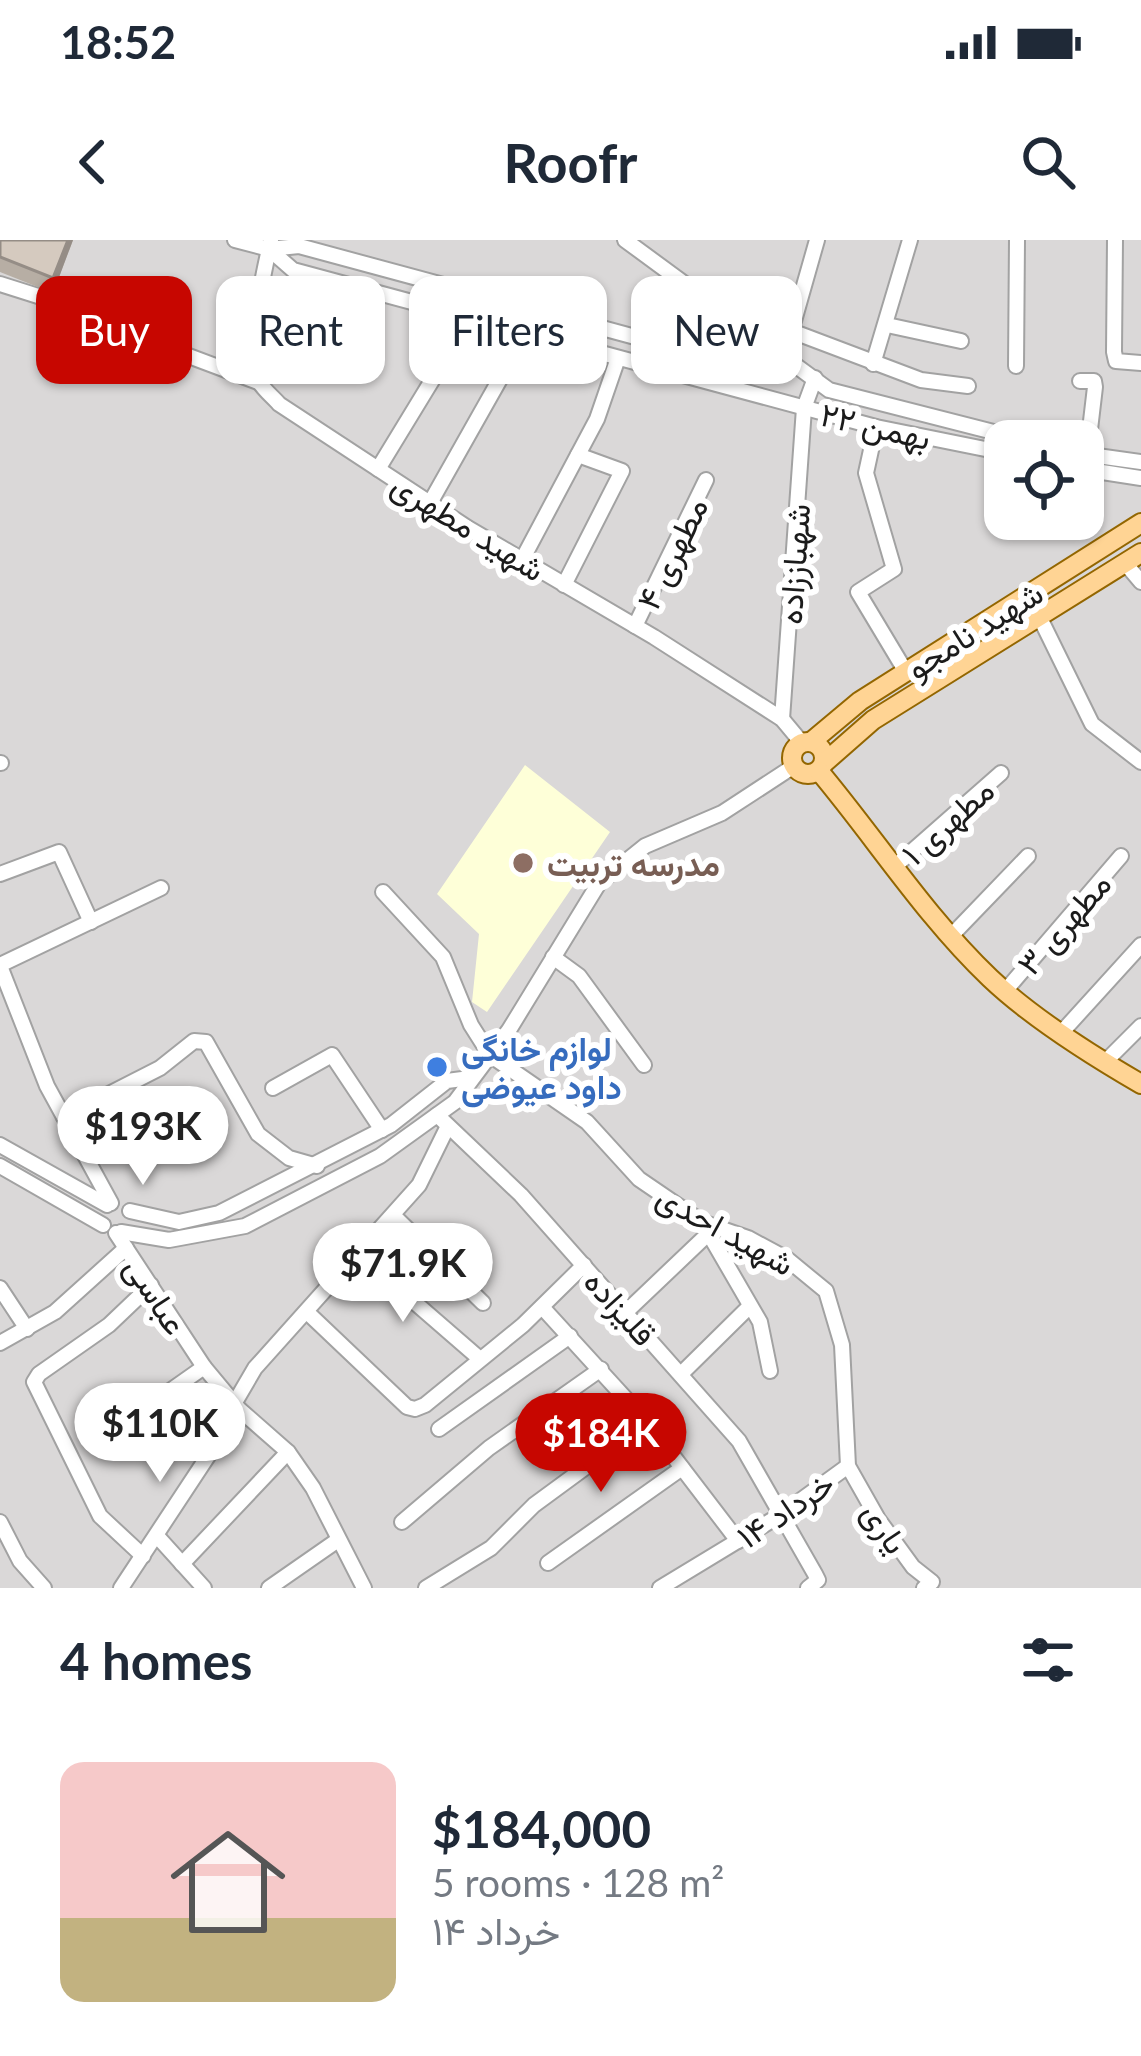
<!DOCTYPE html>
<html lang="en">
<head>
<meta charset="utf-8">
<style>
  :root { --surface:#fff; --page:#f6f6f7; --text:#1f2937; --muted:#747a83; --line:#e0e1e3; --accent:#c70600 }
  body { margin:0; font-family:Lato,Vazirmatn,sans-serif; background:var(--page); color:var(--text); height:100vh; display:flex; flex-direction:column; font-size:45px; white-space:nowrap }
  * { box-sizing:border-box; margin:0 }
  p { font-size:39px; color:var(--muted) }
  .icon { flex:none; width:66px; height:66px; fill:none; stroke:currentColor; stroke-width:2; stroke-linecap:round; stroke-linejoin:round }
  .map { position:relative; height:1348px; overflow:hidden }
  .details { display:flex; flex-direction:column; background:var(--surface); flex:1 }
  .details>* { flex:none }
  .top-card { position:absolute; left:36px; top:36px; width:1071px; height:108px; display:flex; gap:24px }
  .controls { position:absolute; left:984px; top:180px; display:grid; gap:24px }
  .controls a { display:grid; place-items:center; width:120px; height:120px; border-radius:24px; background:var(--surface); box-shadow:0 3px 9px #0004; font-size:60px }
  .price { position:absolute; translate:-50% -102px; padding:0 27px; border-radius:42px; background:#fff; color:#222; font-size:39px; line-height:78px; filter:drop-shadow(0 3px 6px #0008) }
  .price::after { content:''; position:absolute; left:50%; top:72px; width:36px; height:27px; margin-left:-18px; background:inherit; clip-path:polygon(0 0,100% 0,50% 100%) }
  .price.selected { background:var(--accent); color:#fff }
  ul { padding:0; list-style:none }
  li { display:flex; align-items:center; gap:36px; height:300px; padding:0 60px }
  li+li { border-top:3px solid var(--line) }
  li span { display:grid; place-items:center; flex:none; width:336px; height:240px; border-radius:24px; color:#555 }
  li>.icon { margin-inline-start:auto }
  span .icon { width:144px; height:144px; fill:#fffc; stroke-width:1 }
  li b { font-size:51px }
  h2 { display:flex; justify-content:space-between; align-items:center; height:144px; padding:0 60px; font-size:51px }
  .pill { padding:0 42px; border-radius:24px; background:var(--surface); box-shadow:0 3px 9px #0004; font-size:42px; line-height:108px }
  .pill.selected { background:var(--accent); color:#fff }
  .status { display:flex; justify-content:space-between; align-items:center; height:84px; padding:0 60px; background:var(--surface); direction:ltr }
  .status svg { height:33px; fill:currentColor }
  header { display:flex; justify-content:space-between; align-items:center; height:156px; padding:0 60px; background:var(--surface); font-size:54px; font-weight:700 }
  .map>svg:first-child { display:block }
  .residential { fill:#dad8d8; fill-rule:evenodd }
  .education { fill:#feffd8 }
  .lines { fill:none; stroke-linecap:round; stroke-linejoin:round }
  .minor-casing { stroke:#a2a2a2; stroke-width:18 }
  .major-casing { stroke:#936600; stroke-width:22 }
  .minor { stroke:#fff; stroke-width:14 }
  .major { stroke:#ffd494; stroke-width:18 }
  .wall { fill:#b7aea4 }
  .shaded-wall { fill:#958d86 }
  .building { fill:#d5cabf; stroke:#958d86; stroke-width:3 }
  .education-dot { fill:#8d6e63; stroke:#fff; stroke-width:4.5 }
  .shop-dot { fill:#3f7fe0; stroke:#fff; stroke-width:4.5 }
  .labels { text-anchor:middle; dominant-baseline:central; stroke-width:12; stroke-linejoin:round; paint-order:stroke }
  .street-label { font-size:33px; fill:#1b1b1b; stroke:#fff }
  .education-label { font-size:33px; font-weight:bold; fill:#785e54; stroke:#fff; text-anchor:start }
  .shop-label { font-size:33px; font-weight:bold; fill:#366cbe; stroke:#fff; text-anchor:start }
</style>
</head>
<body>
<div class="status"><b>18:52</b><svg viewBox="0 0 49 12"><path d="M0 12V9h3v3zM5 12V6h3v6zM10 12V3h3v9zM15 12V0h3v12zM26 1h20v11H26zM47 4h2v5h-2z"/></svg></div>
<header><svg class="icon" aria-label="back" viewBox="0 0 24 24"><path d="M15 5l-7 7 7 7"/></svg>Roofr<svg class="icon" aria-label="search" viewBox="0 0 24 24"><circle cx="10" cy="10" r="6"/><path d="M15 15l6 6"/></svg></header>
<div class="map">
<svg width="1141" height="1348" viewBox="0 0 1141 1348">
  <rect width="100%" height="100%" fill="#eeeadf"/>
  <path class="residential" d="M0,0H1141V1348H0ZM1005,201H1083V279H1005Z"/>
  <path class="education" d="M525,525L610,592L487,772L472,762L479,694L437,654Z"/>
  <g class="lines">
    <defs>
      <g id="minor">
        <path d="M235,0L269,9L299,6L650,101L665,103L717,64"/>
        <path d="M271,0C264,32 244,114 260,143C264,150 274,158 279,164L468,288L654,397L782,479L802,503"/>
        <path d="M625,0L829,150L1029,201"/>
        <path d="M817,0L792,88L794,92L921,140L968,146"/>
        <path d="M1115,0L1114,112L1116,121L1141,123"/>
        <path d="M269,9L293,30L876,187L1005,213"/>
        <path d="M0,44L98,75L186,115L258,142"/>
        <path d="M887,85L961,101"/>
        <path d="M873,124L910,0"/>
        <path d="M1016,126L1017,0"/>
        <path d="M1080,141H1094L1095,147L1087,215"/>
        <path d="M876,187L866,233L894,329L858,352L906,432"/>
        <path d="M1083,214L1141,222"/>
        <path d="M378,229L470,78"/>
        <path d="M1083,229L1141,238"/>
        <path d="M430,263L526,93"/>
        <path d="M522,320L597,179L618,118"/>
        <path d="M1125,323L1141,342"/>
        <path d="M564,345L622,231L578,215"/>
        <path d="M1039,376L1092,484L1141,522"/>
        <path d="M635,386L706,240"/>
        <path d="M782,479L804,168L815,138"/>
        <path d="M0,523H1"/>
        <path d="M893,628L1001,533"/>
        <path d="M0,634L59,612L91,682"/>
        <path d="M383,652L443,717L471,785L490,815L587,882L639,939L702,982L748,998L787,1019L826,1051L842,1105L848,1226L878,1279L913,1327L932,1342L924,1348"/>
        <path d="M952,695L1028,616"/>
        <path d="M553,717L579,736L644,825"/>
        <path d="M0,725L161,648"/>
        <path d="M0,726L47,846L111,963"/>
        <path d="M1006,750L1121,616"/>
        <path d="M1062,792L1141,705"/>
        <path d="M1104,823L1141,786"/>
        <path d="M273,848L332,815L382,890"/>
        <path d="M437,875L521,955L739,1201L815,1334L818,1340L808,1348"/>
        <path d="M64,877L160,828L194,801L206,802L258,894L289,918L317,926"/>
        <path d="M0,905L107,965"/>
        <path d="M0,926L103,985"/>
        <path d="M130,971L179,982L219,973L391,885L447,841L470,838"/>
        <path d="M393,975L483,1063"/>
        <path d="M702,982L760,1082L770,1131"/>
        <path d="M121,992L169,1000L245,986L380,916L455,862L509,790L599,643L645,606L722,573L794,526"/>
        <path d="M116,993L204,1127L239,1169L288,1212L313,1248L364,1348"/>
        <path d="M359,1014L480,1119"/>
        <path d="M0,1048L27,1089"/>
        <path d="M542,1067L647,1182"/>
        <path d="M626,1072L709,993"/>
        <path d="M308,1073L407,1167L415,1169L425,1165L523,1085L584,1025"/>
        <path d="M0,1103L55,1072L126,1008"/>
        <path d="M681,1134L750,1066"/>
        <path d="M234,1164L255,1128L419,945L448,886"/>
        <path d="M439,1189L570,1096"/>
        <path d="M106,1196L204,1127"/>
        <path d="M0,1282L20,1321L44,1348"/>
        <path d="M402,1282L489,1208L601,1129"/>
        <path d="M157,1296L204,1348"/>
        <path d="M143,1316L100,1276L34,1142L39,1134L109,1085L151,1045"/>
        <path d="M548,1323L682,1228"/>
        <path d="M182,1324L288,1212"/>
        <path d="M121,1348L239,1169"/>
        <path d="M269,1348L338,1300"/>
        <path d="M426,1348L491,1308L534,1265L647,1182L738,1301"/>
        <path d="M660,1348L782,1274L848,1226"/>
      </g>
      <g id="major">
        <circle cx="808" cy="518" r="16"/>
        <path d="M811,502L860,461L1141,283"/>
        <path d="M824,523L873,480L1141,313"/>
        <path d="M819,531C876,599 925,676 990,738C1031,777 1091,815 1141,844"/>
      </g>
    </defs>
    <use href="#minor" class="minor-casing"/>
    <use href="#major" class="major-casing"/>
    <use href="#minor" class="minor"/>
    <use href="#major" class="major"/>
  </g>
  <path class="wall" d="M0,0H73L53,53L0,32Z"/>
  <path class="shaded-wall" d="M68,0H73L53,53V38Z"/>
  <path class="building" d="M0,0H68L53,38L0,17Z"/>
  <circle class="education-dot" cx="523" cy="623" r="12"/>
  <circle class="shop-dot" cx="437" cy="827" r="12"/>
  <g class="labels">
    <g class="street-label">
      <text transform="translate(876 185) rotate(13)">۲۲ بهمن</text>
      <text transform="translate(469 286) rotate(32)">شهید مطهری</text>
      <text transform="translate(671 313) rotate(-64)">مطهری ۴</text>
      <text transform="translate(793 324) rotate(-86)">شهباززاده</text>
      <text transform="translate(974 389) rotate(-32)">شهید نامجو</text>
      <text transform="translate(947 581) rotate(-42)">مطهری ۱</text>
      <text transform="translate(1063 683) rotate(-49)">مطهری ۳</text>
      <text transform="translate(726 989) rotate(29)">شهید احدی</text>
      <text transform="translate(157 1055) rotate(57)">عباسی</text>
      <text transform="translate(621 1067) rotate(48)">قلیزاده</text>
      <text transform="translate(785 1269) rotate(-34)">۱۴ خرداد</text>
      <text transform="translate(886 1287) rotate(56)">یاری</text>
    </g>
    <g class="education-label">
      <text x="547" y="623">مدرسه تربیت</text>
    </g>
    <g class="shop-label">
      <text x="461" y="808">لوازم خانگی<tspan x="461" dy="38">داود عیوضی</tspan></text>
    </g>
  </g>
</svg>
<div class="controls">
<a><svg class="icon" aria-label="locate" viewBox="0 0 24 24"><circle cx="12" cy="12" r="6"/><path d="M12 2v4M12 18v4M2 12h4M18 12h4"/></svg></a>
</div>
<b class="price" style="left:143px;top:948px">$193K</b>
<b class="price" style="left:403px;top:1085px">$71.9K</b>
<b class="price" style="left:160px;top:1245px">$110K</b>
<b class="price selected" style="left:601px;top:1255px">$184K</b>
<div class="top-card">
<a class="pill selected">Buy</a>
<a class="pill">Rent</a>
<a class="pill">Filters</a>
<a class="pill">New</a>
</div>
</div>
<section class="details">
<h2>4 homes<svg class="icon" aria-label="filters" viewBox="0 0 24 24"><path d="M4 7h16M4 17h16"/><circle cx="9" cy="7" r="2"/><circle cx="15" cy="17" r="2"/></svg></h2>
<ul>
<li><span style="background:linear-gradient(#f6c9c9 65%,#c2b280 0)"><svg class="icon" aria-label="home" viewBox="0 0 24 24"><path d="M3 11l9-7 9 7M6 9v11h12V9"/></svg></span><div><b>$184,000</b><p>5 rooms · 128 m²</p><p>۱۴ خرداد</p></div></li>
</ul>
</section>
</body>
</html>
